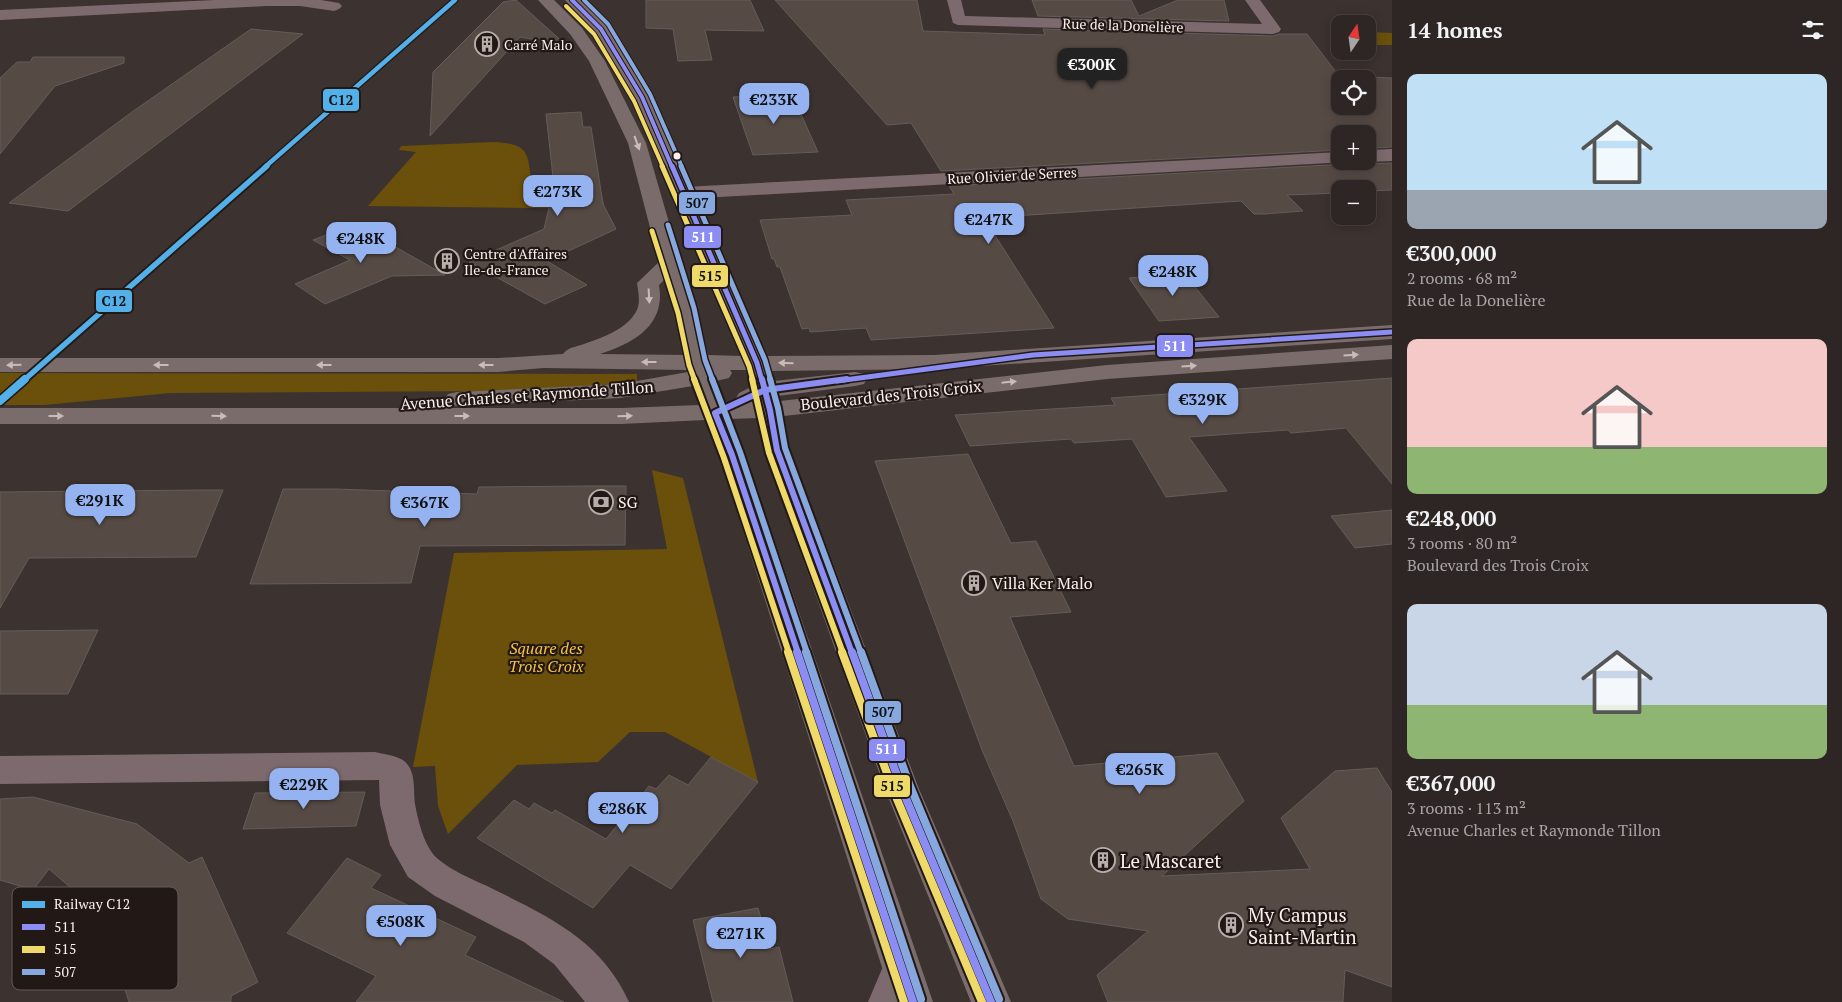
<!DOCTYPE html>
<html lang="en">
<head>
<meta charset="utf-8">
<style>
  :root { --surface:#2d2624; --page:#352e2c; --text:#f1f3f6; --muted:#a7a5a6; --line:#484341; --accent:#95b2f1 }
  body { margin:0; font-family:"PT Serif",serif; background:var(--page); color:var(--text); height:100vh; display:flex; flex-direction:column; font-size:19px; white-space:nowrap }
  * { box-sizing:border-box; margin:0 }
  p { font-size:16px; color:var(--muted) }
  .icon { flex:none; width:28px; height:28px; fill:none; stroke:currentColor; stroke-width:2; stroke-linecap:round; stroke-linejoin:round }
  .map { position:relative; flex:1; overflow:hidden }
  .details { display:flex; flex-direction:column; background:var(--surface); width:450px }
  .details>* { flex:none }
  .needle { width:32px; rotate:13deg }
  .controls { position:absolute; left:1331px; top:15px; display:grid; gap:10px }
  .controls a { display:grid; place-items:center; width:45px; height:45px; border-radius:10px; background:var(--surface); box-shadow:0 2px 12px #0003,0 0 0 1px var(--line); font-size:25px }
  .price { position:absolute; translate:-50% -42px; padding:0 11px; border-radius:10px; background:var(--accent); color:#111; font-size:16px; line-height:32px; filter:drop-shadow(0 1px 2px #0008) }
  .price::after { content:''; position:absolute; left:50%; top:30px; width:15px; height:11px; margin-left:-8px; background:inherit; clip-path:polygon(0 0,100% 0,50% 100%) }
  .price.current { background:#222; color:#fff }
  ul { padding:0; list-style:none }
  li { display:grid; align-content:center; gap:10px; height:265px; padding:0 15px }
  li span { display:grid; place-items:center; height:155px; border-radius:10px; color:#555 }
  li>.icon { margin-inline-start:auto }
  span .icon { width:90px; height:90px; fill:#fffc; stroke-width:1 }
  li b { font-size:21px }
  h2 { display:flex; justify-content:space-between; align-items:center; height:60px; padding:0 15px; font-size:21px }
  main { display:flex; flex:1; min-height:0 }
  .map>svg:first-child { display:block }
  .green { fill:#6a500a }
  .building { fill:#564a44; stroke:#655c58; fill-rule:evenodd }
  .lines { fill:none; stroke-linecap:round; stroke-linejoin:round }
  .minor { fill:#7d6a6e; fill-rule:evenodd }
  .major { fill:#7b6c6c; fill-rule:evenodd }
  .bus-1-far3-casing { stroke:#221917; stroke-width:6 }
  .bus-1-far2-casing { stroke:#221917; stroke-width:8 }
  .bus-1-far1-casing { stroke:#221917; stroke-width:10 }
  .bus-1-casing { stroke:#221917; stroke-width:12 }
  .bus-2-far3-casing { stroke:#221917; stroke-width:6 }
  .bus-2-far2-casing { stroke:#221917; stroke-width:8 }
  .bus-2-far1-casing { stroke:#221917; stroke-width:10 }
  .bus-2-casing { stroke:#221917; stroke-width:12 }
  .bus-3-far3-casing { stroke:#221917; stroke-width:6 }
  .bus-3-far2-casing { stroke:#221917; stroke-width:8 }
  .bus-3-far1-casing { stroke:#221917; stroke-width:10 }
  .bus-3-casing { stroke:#221917; stroke-width:12 }
  .bus-1-far3 { stroke:#8b8df3; stroke-width:4 }
  .bus-1-far2 { stroke:#8b8df3; stroke-width:5 }
  .bus-1-far1 { stroke:#8b8df3; stroke-width:6 }
  .bus-1 { stroke:#8b8df3; stroke-width:8 }
  .bus-2-far3 { stroke:#eed969; stroke-width:4 }
  .bus-2-far2 { stroke:#eed969; stroke-width:5 }
  .bus-2-far1 { stroke:#eed969; stroke-width:6 }
  .bus-2 { stroke:#eed969; stroke-width:8 }
  .bus-3-far3 { stroke:#86a8df; stroke-width:4 }
  .bus-3-far2 { stroke:#86a8df; stroke-width:5 }
  .bus-3-far1 { stroke:#86a8df; stroke-width:6 }
  .bus-3 { stroke:#86a8df; stroke-width:8 }
  .rail-1-far2-casing { stroke:#221917; stroke-width:7 }
  .rail-1-far1-casing { stroke:#221917; stroke-width:9 }
  .rail-1-casing { stroke:#221917; stroke-width:11 }
  .rail-1-far2 { stroke:#53b0e8; stroke-width:4.5 }
  .rail-1-far1 { stroke:#53b0e8; stroke-width:5.5 }
  .rail-1 { stroke:#53b0e8; stroke-width:8 }
  .oneway { fill:#c8bbb9 }
  .bus-dot { fill:#fcefec; stroke:#221917; stroke-width:2 }
  .labels { text-anchor:middle; dominant-baseline:central; stroke-width:4.5; stroke-linejoin:round; paint-order:stroke }
  .far-street-label { font-size:14px; fill:#fcefec; stroke:#221917 }
  .far-poi-label { font-size:14px; fill:#fcefec; stroke:#221917; text-anchor:start }
  .street-label { font-size:16px; fill:#fcefec; stroke:#221917 }
  .poi-label { font-size:16px; fill:#fcefec; stroke:#221917; text-anchor:start }
  .park-label { font-size:16px; font-style:italic; fill:#f7c23d; stroke:#221917 }
  .near-poi-label { font-size:19px; fill:#fcefec; stroke:#221917; text-anchor:start }
  .key { fill:#221917; stroke:#635957; stroke-width:1 }
  .key-label { font-size:14px; fill:#fcefec }
  .line-badge { stroke:#221917; stroke-width:2 }
  .badge-label { font-size:14px; text-anchor:middle; font-weight:bold; fill:#fff }
  .pale-badge-label { font-size:14px; text-anchor:middle; font-weight:bold; fill:#111 }
</style>
</head>
<body>
<main>
<div class="map">
<svg width="1392" height="1002" viewBox="0 0 1392 1002">
  <rect width="100%" height="100%" fill="#3c3230"/>
  <g class="green">
    <path d="M1368,32L1392,33V45H1374L1368,38Z"/>
    <path d="M493,142C527,144 528,150 531,181C550,196 578,195 602,196L605,209L368,206L416,152L399,150L401,146Z"/>
    <path d="M0,373L637,374V383L489,391L171,393L44,405H0Z"/>
    <path d="M652,470L683,478L758,782L665,732H630L598,762L517,765L448,834L438,806L435,766L413,767L454,553L667,549Z"/>
  </g>
  <g class="building">
    <path d="M516,0L566,45L520,37L430,136L433,72L503,2Z"/>
    <path d="M646,0H750L764,31L705,30L712,60L678,61L673,29L646,28Z"/>
    <path d="M775,0H917L923,31L1045,35L1043,29L1273,36L1279,34H1307L1339,76L1392,78V147L1368,148V134H1340V150L941,171L911,123L887,125ZM1340,79H1368V106H1340Z"/>
    <path d="M1032,0H1131L1139,16L1178,0H1224L1229,21L1038,16Z"/>
    <path d="M251,29L303,34L68,211L9,203L132,112Z"/>
    <path d="M33,57H124V63L55,86L0,154V78L17,62H30Z"/>
    <path d="M792,94L818,152L753,155L733,97Z"/>
    <path d="M581,112L583,127H591L603,204L616,229L547,261L587,285L545,304L469,262L544,229L554,186L546,114Z"/>
    <path d="M1349,161H1364L1368,164L1392,163V190L1368,191V189H1340V193L1287,195L1303,211L1265,214H1254L1241,201L984,218L1054,328L871,340L866,328L810,332L809,328L802,329L780,267H777L774,259H772L760,220L852,215L846,200L954,194L949,186L1347,164Z"/>
    <path d="M355,224L445,275L392,276L325,304L295,284L350,260L313,240Z"/>
    <path d="M1184,273L1219,317L1159,321L1129,278Z"/>
    <path d="M1392,378V484L1346,428L1291,433L1288,430L1189,437L1227,491L1166,497L1132,439L1074,443L1071,439L970,446L955,415L1115,405L1111,398Z"/>
    <path d="M968,454L1011,543L1036,541L1071,612L1010,617L1074,766L1217,753L1244,801L1162,876L1310,869L1281,818L1335,771L1377,768L1392,792V987L1345,970L1343,1002H1108L1097,975L1148,931L1068,919L1041,899L1013,821L982,750L875,461Z"/>
    <path d="M587,486H626L625,545L420,546L411,583L250,584L283,489H336L477,494L479,487Z"/>
    <path d="M199,490H223L196,557L29,558L0,608V492Z"/>
    <path d="M1392,510V544L1355,548L1331,516Z"/>
    <path d="M98,630L68,694H0V631Z"/>
    <path d="M711,757L758,782L671,889L630,865L593,908L477,838L514,800L529,809L534,803L552,813L555,810L606,839L649,786L656,789L669,775L688,785Z"/>
    <path d="M365,792L356,826L243,829L255,793Z"/>
    <path d="M33,797L137,824L189,863L202,857L258,982L231,996V1002H129L101,914L49,869L33,890L0,880V799Z"/>
    <path d="M347,858L381,875L371,888L476,937L465,955L564,1002H356L376,976L287,933Z"/>
    <path d="M758,908L770,949L779,947L793,1002H713L693,920Z"/>
  </g>
  <g class="lines">
    <g class="minor">
      <path d="M215,0H321L339,3L342,6L339,9L334,11L300,6H266L0,20V10Z"/>
      <path d="M947,0H961L965,16L1262,24L1245,0H1260L1281,29L1279,32L1273,34L958,25L953,23Z"/>
      <path d="M1392,149V161L1368,162L1366,161L1368,150Z"/>
      <path d="M1340,152V161L1347,162L684,199L677,197L674,193L677,189L684,187Z"/>
      <path d="M375,752C383,754 393,755 401,759C417,768 413,789 415,804C418,820 423,841 433,854C444,867 469,878 485,885C543,914 601,938 629,1002H585L554,964L524,942L435,896L408,877L390,845L380,805L379,780L0,784V756Z"/>
      <path d="M901,952L915,957L921,970L908,1002H868L887,957Z"/>
    </g>
    <path class="major" d="M538,0H554L582,28L605,61L646,143L681,264L697,311L708,355L742,356L633,97L595,31L565,0H580L607,26L651,97L766,356L934,355L1392,325V339L934,369L771,371L774,381L855,372L864,374L867,379L864,384L855,386L778,396L780,401L1107,365L1392,345V359L1107,379L784,416L790,450L919,789L1011,1002H971L885,789L764,450L759,418L730,419L745,455L933,1002H893L719,455L705,420L621,424H0V408H621L700,405L693,386L620,398L457,406L448,404L445,399L448,394L457,392L620,384L688,372V370L543,368L498,372H0V358H498L563,354C568,347 576,347 584,344C602,338 632,327 638,307C640,299 638,291 637,283L659,262L628,143L589,61L570,34ZM664,280L675,311L684,355L600,354C634,343 666,325 659,285ZM730,370H747L751,387L739,393L736,398L741,404H724L716,381L729,378L732,373Z"/>
    <defs>
      <path id="bus-1-far3" d="M572,0L601,29L642,97L672,167"/>
      <g id="bus-1-far2">
        <path d="M672,166L757,363L762,381"/>
        <path d="M837,381L1033,355L1392,332"/>
      </g>
      <g id="bus-1-far1">
        <path d="M762,379L770,410L777,450L852,653"/>
        <path d="M798,653L732,455L715,413L765,390L847,379"/>
      </g>
      <g id="bus-1">
        <path d="M797,652L913,1002"/>
        <path d="M852,652L902,789L991,1002"/>
      </g>
      <path id="bus-2-far3" d="M566,6L594,34L634,101L663,167"/>
      <g id="bus-2-far2">
        <path d="M662,166L749,366L753,381"/>
        <path d="M652,231L678,313L689,365L695,381"/>
      </g>
      <g id="bus-2-far1">
        <path d="M694,379L724,458L789,653"/>
        <path d="M752,379L769,453L843,653"/>
      </g>
      <g id="bus-2">
        <path d="M788,652L904,1002"/>
        <path d="M842,652L894,792L982,1002"/>
      </g>
      <path id="bus-3-far3" d="M584,0L608,24L650,94L682,167"/>
      <g id="bus-3-far2">
        <path d="M681,166L765,360L771,381"/>
        <path d="M668,225L694,308L705,360L713,381"/>
      </g>
      <g id="bus-3-far1">
        <path d="M712,379L740,452L807,653"/>
        <path d="M770,379L778,408L785,448L861,653"/>
      </g>
      <g id="bus-3">
        <path d="M806,652L921,999"/>
        <path d="M861,652L910,786L999,999"/>
      </g>
    </defs>
    <use href="#bus-1-far3" class="bus-1-far3-casing"/>
    <use href="#bus-1-far2" class="bus-1-far2-casing"/>
    <use href="#bus-1-far1" class="bus-1-far1-casing"/>
    <use href="#bus-1" class="bus-1-casing"/>
    <use href="#bus-2-far3" class="bus-2-far3-casing"/>
    <use href="#bus-2-far2" class="bus-2-far2-casing"/>
    <use href="#bus-2-far1" class="bus-2-far1-casing"/>
    <use href="#bus-2" class="bus-2-casing"/>
    <use href="#bus-3-far3" class="bus-3-far3-casing"/>
    <use href="#bus-3-far2" class="bus-3-far2-casing"/>
    <use href="#bus-3-far1" class="bus-3-far1-casing"/>
    <use href="#bus-3" class="bus-3-casing"/>
    <use href="#bus-1-far3" class="bus-1-far3"/>
    <use href="#bus-1-far2" class="bus-1-far2"/>
    <use href="#bus-1-far1" class="bus-1-far1"/>
    <use href="#bus-1" class="bus-1"/>
    <use href="#bus-2-far3" class="bus-2-far3"/>
    <use href="#bus-2-far2" class="bus-2-far2"/>
    <use href="#bus-2-far1" class="bus-2-far1"/>
    <use href="#bus-2" class="bus-2"/>
    <use href="#bus-3-far3" class="bus-3-far3"/>
    <use href="#bus-3-far2" class="bus-3-far2"/>
    <use href="#bus-3-far1" class="bus-3-far1"/>
    <use href="#bus-3" class="bus-3"/>
    <defs>
      <path id="rail-1-far2" d="M265,167L455,0"/>
      <path id="rail-1-far1" d="M23,381L267,166"/>
      <path id="rail-1" d="M0,401L25,379"/>
    </defs>
    <use href="#rail-1-far2" class="rail-1-far2-casing"/>
    <use href="#rail-1-far1" class="rail-1-far1-casing"/>
    <use href="#rail-1" class="rail-1-casing"/>
    <use href="#rail-1-far2" class="rail-1-far2"/>
    <use href="#rail-1-far1" class="rail-1-far1"/>
    <use href="#rail-1" class="rail-1"/>
  </g>
  <defs><path id="oneway-solid" d="M-6-.8H1V-3.2L6.5 0L1 3.2V.8H-6Z" transform="scale(1.25)"/></defs>
  <g class="oneway">
    <use href="#oneway-solid" transform="translate(637 143) rotate(70)"/>
    <use href="#oneway-solid" transform="translate(649 296) rotate(87)"/>
    <use href="#oneway-solid" transform="translate(1351 355) rotate(-4)"/>
    <use href="#oneway-solid" transform="translate(649 362) rotate(-180)"/>
    <use href="#oneway-solid" transform="translate(786 363) rotate(-179)"/>
    <use href="#oneway-solid" transform="translate(14 365) rotate(179)"/>
    <use href="#oneway-solid" transform="translate(161 365) rotate(-180)"/>
    <use href="#oneway-solid" transform="translate(324 365) rotate(-180)"/>
    <use href="#oneway-solid" transform="translate(486 365) rotate(-180)"/>
    <use href="#oneway-solid" transform="translate(1189 366) rotate(-4)"/>
    <use href="#oneway-solid" transform="translate(1009 382) rotate(-6)"/>
    <use href="#oneway-solid" transform="translate(56 416)"/>
    <use href="#oneway-solid" transform="translate(219 416) rotate(1)"/>
    <use href="#oneway-solid" transform="translate(462 416)"/>
    <use href="#oneway-solid" transform="translate(625 416) rotate(-2)"/>
  </g>
  <defs>
    <symbol id="building-ring" viewBox="-11 -11 22 22"><circle r="9.5" fill="#221917" stroke="#b9adaa" stroke-width="1.5"/><path d="M-4-6H4V6H1V3H-1V6H-4ZM-2.5-4.3h1.7v1.8h-1.7ZM.8-4.3h1.7v1.8H.8ZM-2.5-1h1.7V.8h-1.7ZM.8-1h1.7V.8H.8Z" fill="#b9adaa"/></symbol>
    <symbol id="bank-ring" viewBox="-11 -11 22 22"><circle r="9.5" fill="#221917" stroke="#b9adaa" stroke-width="1.5"/><path d="M-6-4H6V4H-6ZM0-2.3a2.3 2.3 0 1 0 0 4.6a2.3 2.3 0 1 0 0-4.6Z" fill="#b9adaa"/></symbol>
  </defs>
  <g fill-rule="evenodd">
    <use href="#building-ring" x="473" y="30" width="28" height="28"/>
    <use href="#building-ring" x="433" y="247" width="28" height="28"/>
    <use href="#bank-ring" x="587" y="488" width="28" height="28"/>
    <use href="#building-ring" x="960" y="569" width="28" height="28"/>
    <use href="#building-ring" x="1089" y="846" width="28" height="28"/>
    <use href="#building-ring" x="1217" y="911" width="28" height="28"/>
  </g>
  <circle class="bus-dot" cx="677" cy="156" r="4.5"/>
  <g class="labels">
    <g class="far-street-label">
      <text transform="translate(1123 25) rotate(2)">Rue de la Donelière</text>
      <text transform="translate(1012 175) rotate(-3)">Rue Olivier de Serres</text>
    </g>
    <g class="far-poi-label">
      <text x="504" y="44">Carré Malo</text>
      <text x="464" y="253">Centre d'Affaires<tspan x="464" dy="16">Ile-de-France</tspan></text>
    </g>
    <g class="street-label">
      <text transform="translate(527 395) rotate(-4)">Avenue Charles et Raymonde Tillon</text>
      <text transform="translate(891 395) rotate(-6)">Boulevard des Trois Croix</text>
    </g>
    <g class="poi-label">
      <text x="618" y="502">SG</text>
      <text x="992" y="583">Villa Ker Malo</text>
    </g>
    <g class="park-label">
      <text x="546" y="648">Square des<tspan x="546" dy="18">Trois Croix</tspan></text>
    </g>
    <g class="near-poi-label">
      <text x="1120" y="860">Le Mascaret</text>
      <text x="1248" y="914">My Campus<tspan x="1248" dy="22">Saint-Martin</tspan></text>
    </g>
  </g>
  <rect x="12" y="887" width="166" height="103" rx="8" class="key"/>
  <rect x="22" y="901" width="23" height="7" fill="#53b0e8"/>
  <rect x="22" y="924" width="23" height="6" fill="#8b8df3"/>
  <rect x="22" y="946" width="23" height="7" fill="#eed969"/>
  <rect x="22" y="969" width="23" height="6" fill="#86a8df"/>
  <g class="key-label">
    <text x="54" y="909">Railway C12</text>
    <text x="54" y="932">511</text>
    <text x="54" y="954">515</text>
    <text x="54" y="977">507</text>
  </g>
  <g class="line-badge">
    <rect x="322" y="88" width="38" height="24" rx="5" fill="#53b0e8"/>
    <rect x="678" y="191" width="38" height="24" rx="5" fill="#86a8df"/>
    <rect x="683" y="225" width="39" height="24" rx="5" fill="#8b8df3"/>
    <rect x="691" y="264" width="38" height="24" rx="5" fill="#eed969"/>
    <rect x="95" y="289" width="38" height="24" rx="5" fill="#53b0e8"/>
    <rect x="1156" y="334" width="38" height="24" rx="5" fill="#8b8df3"/>
    <rect x="864" y="700" width="38" height="24" rx="5" fill="#86a8df"/>
    <rect x="868" y="738" width="38" height="24" rx="5" fill="#8b8df3"/>
    <rect x="873" y="774" width="38" height="24" rx="5" fill="#eed969"/>
  </g>
  <g class="badge-label">
    <text x="703" y="242">511</text>
    <text x="1175" y="351">511</text>
    <text x="887" y="754">511</text>
  </g>
  <g class="pale-badge-label">
    <text x="341" y="105">C12</text>
    <text x="697" y="208">507</text>
    <text x="710" y="281">515</text>
    <text x="114" y="306">C12</text>
    <text x="883" y="717">507</text>
    <text x="892" y="791">515</text>
  </g>
</svg>
<div class="controls">
<a><svg class="needle" viewBox="-14 -14 28 28"><path d="M0-13l5 13h-10z" fill="#e53935"/><path d="M0 13l5-13h-10z" fill="#a7a5a6"/></svg></a>
<a><svg class="icon" aria-label="locate" viewBox="0 0 24 24"><circle cx="12" cy="12" r="6"/><path d="M12 2v4M12 18v4M2 12h4M18 12h4"/></svg></a>
<a>+</a>
<a>−</a>
</div>
<b class="price current" style="left:1092px;top:90px">€300K</b>
<b class="price" style="left:774px;top:125px">€233K</b>
<b class="price" style="left:558px;top:217px">€273K</b>
<b class="price" style="left:989px;top:245px">€247K</b>
<b class="price" style="left:361px;top:264px">€248K</b>
<b class="price" style="left:1173px;top:297px">€248K</b>
<b class="price" style="left:1203px;top:425px">€329K</b>
<b class="price" style="left:100px;top:526px">€291K</b>
<b class="price" style="left:425px;top:528px">€367K</b>
<b class="price" style="left:1140px;top:795px">€265K</b>
<b class="price" style="left:304px;top:810px">€229K</b>
<b class="price" style="left:623px;top:834px">€286K</b>
<b class="price" style="left:401px;top:947px">€508K</b>
<b class="price" style="left:741px;top:959px">€271K</b>
</div>
<section class="details">
<h2>14 homes<svg class="icon" aria-label="filters" viewBox="0 0 24 24"><path d="M4 7h16M4 17h16"/><circle cx="9" cy="7" r="2"/><circle cx="15" cy="17" r="2"/></svg></h2>
<ul>
<li><span style="background:linear-gradient(#bfe0f5 75%,#9aa5b1 0)"><svg class="icon" aria-label="home" viewBox="0 0 24 24"><path d="M3 11l9-7 9 7M6 9v11h12V9"/></svg></span><div><b>€300,000</b><p>2 rooms · 68 m²</p><p>Rue de la Donelière</p></div></li>
<li><span style="background:linear-gradient(#f6c9c9 70%,#8fb573 0)"><svg class="icon" aria-label="home" viewBox="0 0 24 24"><path d="M3 11l9-7 9 7M6 9v11h12V9"/></svg></span><div><b>€248,000</b><p>3 rooms · 80 m²</p><p>Boulevard des Trois Croix</p></div></li>
<li><span style="background:linear-gradient(#c9d6e8 65%,#8fb573 0)"><svg class="icon" aria-label="home" viewBox="0 0 24 24"><path d="M3 11l9-7 9 7M6 9v11h12V9"/></svg></span><div><b>€367,000</b><p>3 rooms · 113 m²</p><p>Avenue Charles et Raymonde Tillon</p></div></li>
</ul>
</section>
</main>
</body>
</html>
